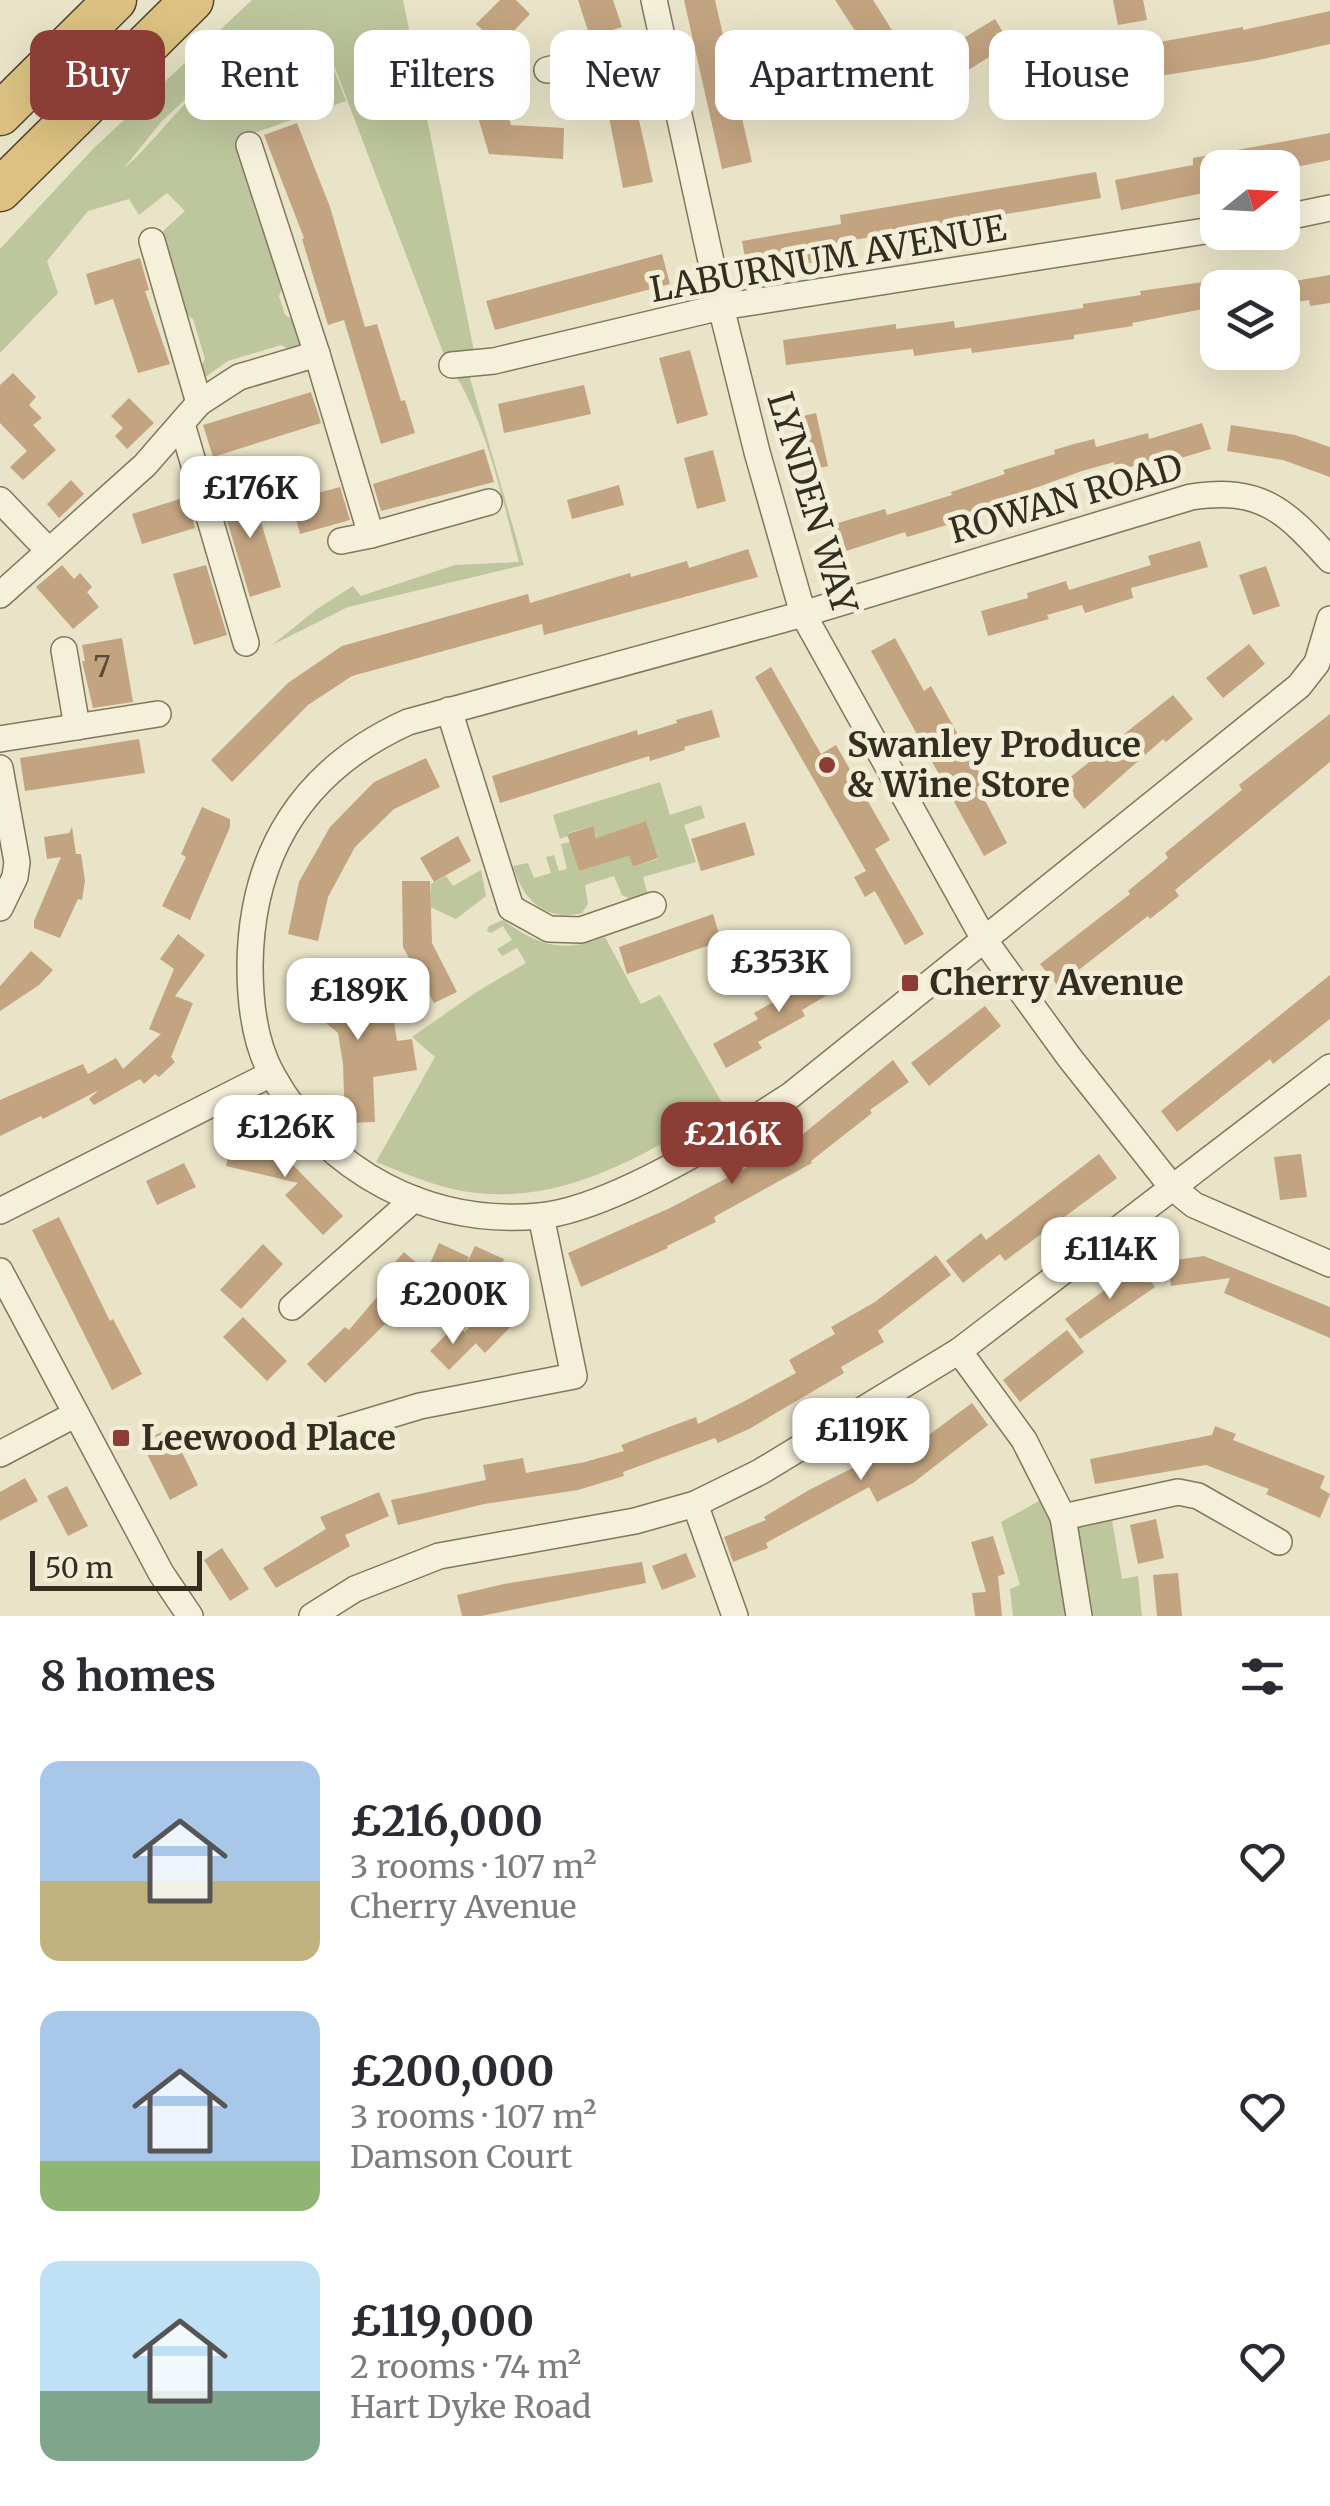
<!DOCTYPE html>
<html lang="en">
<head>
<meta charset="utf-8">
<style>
  :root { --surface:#fff; --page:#f2f2f3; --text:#2b2b33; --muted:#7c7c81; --accent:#8c3d35 }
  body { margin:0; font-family:Merriweather,serif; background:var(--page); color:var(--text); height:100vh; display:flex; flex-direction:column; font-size:38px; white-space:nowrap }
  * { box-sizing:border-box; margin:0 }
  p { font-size:32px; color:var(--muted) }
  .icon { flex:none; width:55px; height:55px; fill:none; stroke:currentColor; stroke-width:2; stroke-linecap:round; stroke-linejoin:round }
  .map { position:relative; height:1616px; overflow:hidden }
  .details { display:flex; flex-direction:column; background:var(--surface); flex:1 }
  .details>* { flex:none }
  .top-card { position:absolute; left:30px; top:30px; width:1270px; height:90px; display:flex; gap:20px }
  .needle { width:65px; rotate:72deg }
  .buttons { position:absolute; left:1200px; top:150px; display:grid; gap:20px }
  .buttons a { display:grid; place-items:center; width:100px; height:100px; border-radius:20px; background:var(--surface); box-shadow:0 10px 40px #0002; font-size:50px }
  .scale { position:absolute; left:30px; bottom:25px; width:172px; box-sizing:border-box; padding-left:10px; border:5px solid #352d20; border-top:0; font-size:28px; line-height:35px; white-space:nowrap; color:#352d20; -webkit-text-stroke:8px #f2edd6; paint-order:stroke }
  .price { position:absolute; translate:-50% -85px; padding:0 22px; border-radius:20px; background:#fff; color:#222; font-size:32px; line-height:65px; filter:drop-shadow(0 2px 5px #0008) }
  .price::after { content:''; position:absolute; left:50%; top:60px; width:30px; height:22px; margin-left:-15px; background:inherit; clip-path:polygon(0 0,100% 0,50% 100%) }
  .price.active { background:var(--accent); color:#fff }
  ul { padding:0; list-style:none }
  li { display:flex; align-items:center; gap:30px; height:250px; padding:0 40px }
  li span { display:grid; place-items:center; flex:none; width:280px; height:200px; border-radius:20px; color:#555 }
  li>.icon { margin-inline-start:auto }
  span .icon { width:120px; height:120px; fill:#fffc; stroke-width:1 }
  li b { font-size:42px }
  h2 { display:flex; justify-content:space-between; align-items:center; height:120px; padding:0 40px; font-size:42px }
  .pill { padding:0 35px; border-radius:20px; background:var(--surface); box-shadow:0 10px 40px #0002; font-size:35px; line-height:90px }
  .pill.active { background:var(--accent); color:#fff }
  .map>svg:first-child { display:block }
  .green { fill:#bdc69c }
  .building { fill:#c3a481 }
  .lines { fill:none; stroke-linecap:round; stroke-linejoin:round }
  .minor-casing { stroke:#83765e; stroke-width:28 }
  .trunk-casing { stroke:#524432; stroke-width:45 }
  .minor { stroke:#f5f0da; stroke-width:25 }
  .trunk { stroke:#dcc282; stroke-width:42 }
  .poi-dot { fill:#8c3d35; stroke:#f2edd6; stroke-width:4 }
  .labels { text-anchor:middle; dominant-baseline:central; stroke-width:10; stroke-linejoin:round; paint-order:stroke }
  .number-label { font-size:30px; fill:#584b38 }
  .street-label { font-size:35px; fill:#352d20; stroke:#f2edd6 }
  .poi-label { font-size:35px; font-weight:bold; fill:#352d20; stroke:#f2edd6; text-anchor:start }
</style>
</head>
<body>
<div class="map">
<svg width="1330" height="1616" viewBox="0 0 1330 1616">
  <rect width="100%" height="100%" fill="#e9e3c7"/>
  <g class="green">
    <path d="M252,0H403L474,351L463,354L524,565L348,607L272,645L317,609L353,586L361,596L455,565L519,562C501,494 486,418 446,360L332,60L287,37L243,45L162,121L124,168C162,139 232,28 289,42C303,46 318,56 331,62L346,101L237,139C243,155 241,165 247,180L253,181L260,193L254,206L268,246L281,252L285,282L279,296L285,315L298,322L300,345L293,351L281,345L228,361L200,381L198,373L205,359L193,319L182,312L162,243L163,231L185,211L167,193L139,215L129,199L88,211L47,261L58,293L0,353V249L93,149Z"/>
    <path d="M660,782L670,815L701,805L705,818L684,825L696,862L643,877L648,895L632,900L622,895L614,876L585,885L588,904L582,913C545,922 523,900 513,866L528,863L534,878L551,873L546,857L554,855L559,871L567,869L561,844L570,842L579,871L629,856L633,867L658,859L646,821L597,838L592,826L568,833V836L560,839L553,815Z"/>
    <path d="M481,870L486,896L456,919L430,907L431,884L446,876L453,886Z"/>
    <path d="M503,920C540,947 562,953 605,937L641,1004L660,995L725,1108C640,1156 559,1210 457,1190C429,1184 402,1172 376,1162L435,1057L412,1037L478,991L526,963L517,948L502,956L497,949L512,940L503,926L491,933L487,931L489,926Z"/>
    <path d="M1046,1497L1111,1515L1122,1579L1138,1576L1142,1616H1013L1010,1589L1020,1585L1001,1522Z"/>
  </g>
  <g class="building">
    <path d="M500,0H516L530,14L499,46L476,24Z"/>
    <path d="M578,0H613L622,27L590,37Z"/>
    <path d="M684,0H715L752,162L722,169Z"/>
    <path d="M835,0H873L902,46L876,63Z"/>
    <path d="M1113,0H1143L1147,20L1118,25Z"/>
    <path d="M1330,11V44L1259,60L1160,76L1154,43L1243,27V30Z"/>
    <path d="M995,19L1010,44L933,92L917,66Z"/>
    <path d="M487,46L494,67L466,76L459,54Z"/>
    <path d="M627,67L653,182L623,188L606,102L610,101L603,73Z"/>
    <path d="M501,94L511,125L564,128L563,159L489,154L473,101Z"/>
    <path d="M297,123L330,207L365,327L377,324L401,401L405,400L415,433L381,444L344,320L328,325L302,239L304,238L264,135Z"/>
    <path d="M1330,133V160L1282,170L1218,168V190L1121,210L1115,180L1193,165V158Z"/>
    <path d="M1096,172L1101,198L830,244L832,259L748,274L742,241L841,224L840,215Z"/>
    <path d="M662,254L670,284L495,330L486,301Z"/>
    <path d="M140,258L149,290L145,291L170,364L138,373L113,299L95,305L86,274Z"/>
    <path d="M1330,275V303L1310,306L1309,300L1282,304V283Z"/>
    <path d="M1218,280V306L1132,323L1133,326L1074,335V339L972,353L971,348L914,356L913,349L786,365L783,340L896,324V329L954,321L955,328L1083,308V304L1141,295L1140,291Z"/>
    <path d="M690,350L708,415L677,424L659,358Z"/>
    <path d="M13,373L36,397L29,405L42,418L33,425L56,450L23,480L10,467L27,451L0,423V385Z"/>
    <path d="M584,385L591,414L504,433L498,404Z"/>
    <path d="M311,392L321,423L213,457L203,425Z"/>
    <path d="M129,398L154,423L127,449L115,436L123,428L111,416Z"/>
    <path d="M816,413L828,466L802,472L790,419Z"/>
    <path d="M1202,423L1211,449L1171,461L1169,456L1116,471L1114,462L1082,471L945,521L947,525L907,537L905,532L837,554L828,526L885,509L887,515L952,495L951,492L1005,474L1003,470L1055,454L1054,450L1074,444L1094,439L1096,447L1148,433L1149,439Z"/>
    <path d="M1231,425L1295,435L1330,447V477L1283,460L1227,451Z"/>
    <path d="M484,449L494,482L381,511L373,484Z"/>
    <path d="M713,450L726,501L697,509L684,458Z"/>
    <path d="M71,480L84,494L59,518L47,504Z"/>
    <path d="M249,484L281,587L250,597L219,494Z"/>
    <path d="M619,485L624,505L572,519L567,500Z"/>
    <path d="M340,487L350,520L300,534L291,500Z"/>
    <path d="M186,497L195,528L142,544L132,514Z"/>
    <path d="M1200,541L1208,567L1131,588L1133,598L1085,613L1082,605L1047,615L1049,619L988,636L981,611L1028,598L1027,593L1066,581L1069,590L1151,565L1148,556Z"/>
    <path d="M748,549L758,577L544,635L542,624L352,676L308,705L232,782L211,760L288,683L342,646L528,594L530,603L630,573L631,577L687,561L689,568Z"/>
    <path d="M62,565L74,579L80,573L92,587L87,592L99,607L73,629L36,587Z"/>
    <path d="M206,565L227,635L194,645L173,574Z"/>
    <path d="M1266,566L1280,606L1253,615L1239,575Z"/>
    <path d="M122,638L133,702L93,708L82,661H85L82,645Z"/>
    <path d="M895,638L924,691L931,686L986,785L979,789L1007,843L984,856L871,651Z"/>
    <path d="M1249,644L1265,664L1223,698L1206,678Z"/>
    <path d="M771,667L821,754L836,745L890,840L875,849L924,934L905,945L875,891L865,897L854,877L866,871L755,677Z"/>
    <path d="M1173,695L1193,719L1166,742L1163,739L1084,809L1063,783Z"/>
    <path d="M712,710L720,737L684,747L685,750L650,761L649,756L500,803L492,776L637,730L638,735L677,723L676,720Z"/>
    <path d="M1330,714V762L1175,890L1179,896L1150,919L1148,916L1058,986L1040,964L1130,894L1128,891L1168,858L1165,853L1242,790L1239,785Z"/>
    <path d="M139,739L145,773L25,791L20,758Z"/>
    <path d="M426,758L440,787L394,809L355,847L328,897L318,941L288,934L299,882L330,827L374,782Z"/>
    <path d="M202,807L230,819V827L190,920L162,906L186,857L181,854Z"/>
    <path d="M646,821L658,858L633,867L629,856L579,871L567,834L593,826L596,838Z"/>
    <path d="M745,822L755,855L701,871L691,839Z"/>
    <path d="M72,827L76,854H81L85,881L82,900L78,899L60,938L34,928V921L61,857L47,859L44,837L69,833Z"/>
    <path d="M458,836L471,861L434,882L420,858Z"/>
    <path d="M402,881H430L432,943L457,992L434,1003L403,947Z"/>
    <path d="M713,914L721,941L627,974L619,947Z"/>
    <path d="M178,934L205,955L175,996L193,1003L171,1057L175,1062L159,1077L155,1074L144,1084L140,1079L94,1105L89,1099L99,1090L43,1119L41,1116L0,1136V1100L83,1064L88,1074L116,1058L123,1069L161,1034L149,1029L174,969L160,959Z"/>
    <path d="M31,951L53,970L39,985L0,1011V986Z"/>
    <path d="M833,961L846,984L802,1010L805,1016L758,1042L762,1048L726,1068L713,1044L758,1019L754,1013L800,987L797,982Z"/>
    <path d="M308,968L357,1007L391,1002L397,1041L412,1039L417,1070L373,1077L375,1122L345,1123L343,1064L338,1033L289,992Z"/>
    <path d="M1330,975V1019L1273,1064L1270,1059L1177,1132L1161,1111Z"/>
    <path d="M985,1006L1001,1026L929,1086L911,1063Z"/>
    <path d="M893,1060L909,1082L870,1110L872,1113L811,1161L812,1163L714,1217L716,1222L667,1246L668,1248L581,1287L568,1253L670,1208L759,1161L802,1135Z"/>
    <path d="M232,1138L288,1151L286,1158L343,1216L323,1235L285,1195L298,1183L226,1166Z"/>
    <path d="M1099,1154L1117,1178L1005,1261L1000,1254L963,1283L946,1261L981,1233L986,1240Z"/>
    <path d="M1301,1154L1307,1197L1280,1200L1274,1157Z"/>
    <path d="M184,1163L196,1187L157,1205L146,1181Z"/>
    <path d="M59,1217L110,1321L113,1319L142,1374L112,1390L32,1230Z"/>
    <path d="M439,1243L469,1257L459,1280L429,1266Z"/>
    <path d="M263,1244L283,1264L241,1309L220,1290Z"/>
    <path d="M475,1246L504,1259L493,1283L464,1270Z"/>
    <path d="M404,1252L422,1268L400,1292L392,1286L409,1300L387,1326L385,1324L325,1383L307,1364L345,1327L349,1330L389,1283L382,1277Z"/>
    <path d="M936,1255L951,1275L878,1331L884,1342L841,1367L844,1373L749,1429L718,1443L715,1438L623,1472L624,1476L578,1490L484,1504L398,1525L391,1500L486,1480L483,1465L523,1458L526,1473L585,1462L624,1451L621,1445L696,1417L698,1424L741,1403L796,1373L789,1360L835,1334L831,1327L875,1302Z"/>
    <path d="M1204,1256L1330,1307V1338L1224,1293L1230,1278L1171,1286L1168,1261Z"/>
    <path d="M1139,1265L1155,1287L1080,1339L1065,1319Z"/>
    <path d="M494,1303L514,1323L485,1353L465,1332Z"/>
    <path d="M243,1317L287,1361L267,1381L223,1337Z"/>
    <path d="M456,1324L476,1343L449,1370L430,1351Z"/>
    <path d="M1067,1330L1084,1352L1020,1402L1003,1380Z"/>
    <path d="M972,1403L988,1425L913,1483L877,1502L869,1487L766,1543L768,1548L733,1562L724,1537L766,1520L764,1517L809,1490L894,1447L899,1457Z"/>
    <path d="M1215,1426L1236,1434L1233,1440L1325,1476L1320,1488L1330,1494L1320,1518L1266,1494L1269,1489L1206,1465L1095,1484L1090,1459L1212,1435Z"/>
    <path d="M170,1428L198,1485L170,1500L141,1442Z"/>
    <path d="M25,1478L38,1501L0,1521V1492Z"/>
    <path d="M67,1486L88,1526L68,1536L47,1496Z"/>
    <path d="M379,1492L389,1516L345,1535L350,1546L276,1588L263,1568L326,1529L320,1517Z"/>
    <path d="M1156,1519L1164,1558L1138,1564L1130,1525Z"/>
    <path d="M993,1536L1005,1574L998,1576L1002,1616H975L972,1593L986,1592L971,1542Z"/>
    <path d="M222,1548L249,1589L230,1601L204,1560Z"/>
    <path d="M686,1553L696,1577L662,1590L652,1566Z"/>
    <path d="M642,1562L646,1583L481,1616H462L457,1595L504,1584Z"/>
    <path d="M1178,1573L1182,1616H1157L1153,1575Z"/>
  </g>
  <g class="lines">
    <defs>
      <g id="minor">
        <path d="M654,0L721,307L757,452L803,614L985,941L1069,1057L1172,1187L1194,1205L1330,1264"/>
        <path d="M547,70L663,41"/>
        <path d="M1282,218L1330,208"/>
        <path d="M317,354L371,535L341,541"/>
        <path d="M452,365L494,361L721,307L1218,229"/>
        <path d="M199,403L239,377L317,354L249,145"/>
        <path d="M182,424L246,643"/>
        <path d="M0,500L48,550"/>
        <path d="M371,535L489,502"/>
        <path d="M1330,560C1286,511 1261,486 1191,497L803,614L408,722C304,769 251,851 250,966C250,1002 255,1045 273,1076C327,1173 429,1226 540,1216C610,1209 731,1134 791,1095L1299,686L1317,663L1330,619"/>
        <path d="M0,595L145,465L199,403L152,241"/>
        <path d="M64,650L77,727"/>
        <path d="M449,710L511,908L549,929L581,930L653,905"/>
        <path d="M0,739L158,714"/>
        <path d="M0,768L17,862L15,877L0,908"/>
        <path d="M0,1211L271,1074"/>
        <path d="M0,1271L161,1573L190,1616"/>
        <path d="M292,1307L414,1199"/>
        <path d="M959,1351L1024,1440L1063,1517L1178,1492L1198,1496L1279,1542"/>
        <path d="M330,1433L420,1406L574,1376L541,1216"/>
        <path d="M0,1454L76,1414"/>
        <path d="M695,1504L735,1616"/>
        <path d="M1063,1517L1079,1616"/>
        <path d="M312,1616L355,1589L439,1556L635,1521L695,1504L760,1472L959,1351L1330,1067"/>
      </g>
      <g id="trunk">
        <path d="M0,114L115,0"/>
        <path d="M0,190L192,0"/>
      </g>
    </defs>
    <use href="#minor" class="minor-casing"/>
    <use href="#trunk" class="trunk-casing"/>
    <use href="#minor" class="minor"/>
    <use href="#trunk" class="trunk"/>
  </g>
  <g class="poi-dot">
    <circle cx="827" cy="765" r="10"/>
    <rect x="900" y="973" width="20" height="20" rx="5"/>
    <rect x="111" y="1428" width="20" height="20" rx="5"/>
  </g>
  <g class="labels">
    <g class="number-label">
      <text x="102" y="666">7</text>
    </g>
    <g class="street-label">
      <text transform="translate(828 259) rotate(-10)">LABURNUM AVENUE</text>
      <text transform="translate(1066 499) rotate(-16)">ROWAN ROAD</text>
      <text transform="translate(812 503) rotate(73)">LYNDEN WAY</text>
    </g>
    <g class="poi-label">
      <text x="847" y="745">Swanley Produce<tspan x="847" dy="40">&amp; Wine Store</tspan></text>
      <text x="930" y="983">Cherry Avenue</text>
      <text x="141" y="1438">Leewood Place</text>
    </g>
  </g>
</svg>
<div class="buttons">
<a><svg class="needle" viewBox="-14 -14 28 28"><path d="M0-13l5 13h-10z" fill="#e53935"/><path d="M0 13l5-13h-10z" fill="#7c7c81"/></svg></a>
<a><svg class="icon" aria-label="layers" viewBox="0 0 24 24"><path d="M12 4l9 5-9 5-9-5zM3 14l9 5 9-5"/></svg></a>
</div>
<div class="scale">50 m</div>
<b class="price" style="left:250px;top:541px">£176K</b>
<b class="price" style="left:779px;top:1015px">£353K</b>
<b class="price" style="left:358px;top:1043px">£189K</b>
<b class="price" style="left:285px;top:1180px">£126K</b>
<b class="price active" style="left:732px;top:1187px">£216K</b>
<b class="price" style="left:1110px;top:1302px">£114K</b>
<b class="price" style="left:453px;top:1347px">£200K</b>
<b class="price" style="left:861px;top:1483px">£119K</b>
<div class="top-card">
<a class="pill active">Buy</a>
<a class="pill">Rent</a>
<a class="pill">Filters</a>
<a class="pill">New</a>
<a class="pill">Apartment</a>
<a class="pill">House</a>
</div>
</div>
<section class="details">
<h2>8 homes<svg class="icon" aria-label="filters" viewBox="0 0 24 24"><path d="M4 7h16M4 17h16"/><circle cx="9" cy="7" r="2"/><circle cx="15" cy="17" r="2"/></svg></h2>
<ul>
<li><span style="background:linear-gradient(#a9c7e8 60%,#c2b280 0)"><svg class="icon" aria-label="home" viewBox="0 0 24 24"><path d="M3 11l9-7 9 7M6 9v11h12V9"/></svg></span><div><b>£216,000</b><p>3 rooms · 107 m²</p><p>Cherry Avenue</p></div><svg class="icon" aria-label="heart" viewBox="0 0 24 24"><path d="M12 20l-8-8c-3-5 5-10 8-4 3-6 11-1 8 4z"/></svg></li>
<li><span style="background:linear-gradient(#a9c7e8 75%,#8fb573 0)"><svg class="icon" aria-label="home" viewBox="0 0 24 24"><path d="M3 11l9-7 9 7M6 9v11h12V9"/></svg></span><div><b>£200,000</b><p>3 rooms · 107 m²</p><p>Damson Court</p></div><svg class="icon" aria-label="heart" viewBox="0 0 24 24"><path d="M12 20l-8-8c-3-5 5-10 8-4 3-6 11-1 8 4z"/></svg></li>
<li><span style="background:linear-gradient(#bfe0f5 65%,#7fa58c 0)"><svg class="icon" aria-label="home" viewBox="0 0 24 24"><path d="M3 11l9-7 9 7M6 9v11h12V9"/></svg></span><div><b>£119,000</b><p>2 rooms · 74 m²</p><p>Hart Dyke Road</p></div><svg class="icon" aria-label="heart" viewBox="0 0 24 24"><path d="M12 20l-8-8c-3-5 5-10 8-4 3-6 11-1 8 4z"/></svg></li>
</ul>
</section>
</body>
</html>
